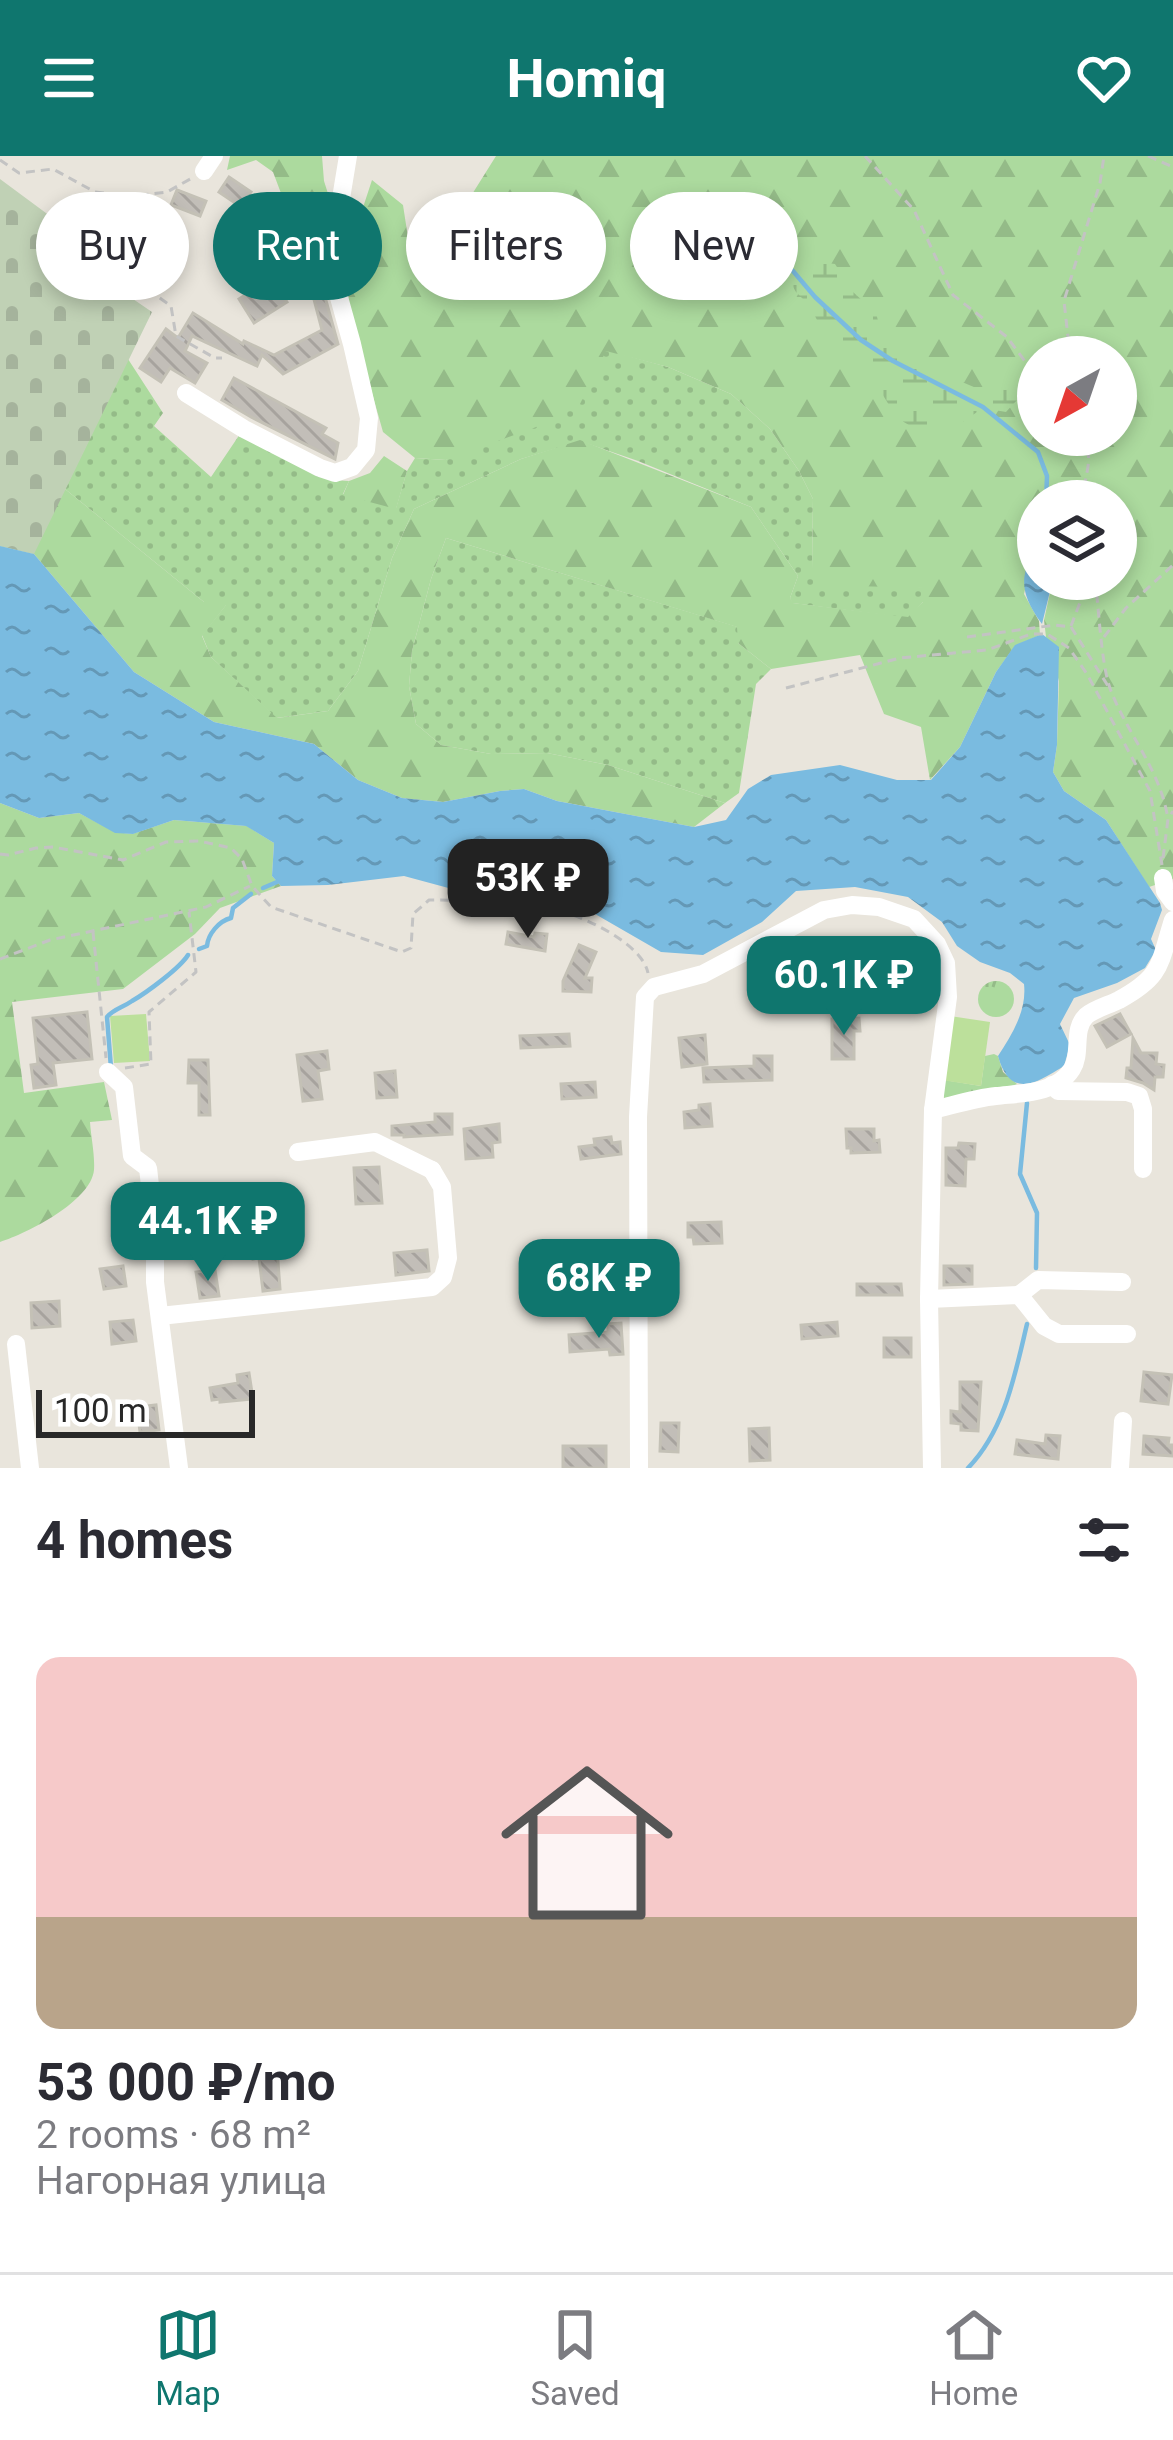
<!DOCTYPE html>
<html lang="en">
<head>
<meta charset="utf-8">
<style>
  :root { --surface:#fff; --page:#f2f2f3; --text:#2b2b33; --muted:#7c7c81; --line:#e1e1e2; --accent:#0f766e }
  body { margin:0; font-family:Roboto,sans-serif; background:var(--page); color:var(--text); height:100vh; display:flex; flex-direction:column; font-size:45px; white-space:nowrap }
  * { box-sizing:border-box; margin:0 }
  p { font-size:39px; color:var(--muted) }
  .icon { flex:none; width:66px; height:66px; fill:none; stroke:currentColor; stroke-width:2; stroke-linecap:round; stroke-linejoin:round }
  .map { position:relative; height:1312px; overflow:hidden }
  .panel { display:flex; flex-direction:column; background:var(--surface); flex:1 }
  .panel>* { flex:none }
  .top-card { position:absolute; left:36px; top:36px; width:1101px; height:108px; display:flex; gap:24px }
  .needle { width:78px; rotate:220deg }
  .tools { position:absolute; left:1017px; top:180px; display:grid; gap:24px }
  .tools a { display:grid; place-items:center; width:120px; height:120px; border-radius:50%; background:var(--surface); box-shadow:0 6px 18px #0003; font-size:60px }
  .scale { position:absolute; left:36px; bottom:30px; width:219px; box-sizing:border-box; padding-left:12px; border:6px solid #282828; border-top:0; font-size:33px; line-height:42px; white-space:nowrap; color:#282828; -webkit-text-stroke:9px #fff; paint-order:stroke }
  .price { position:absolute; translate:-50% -102px; padding:0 27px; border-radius:24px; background:var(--accent); color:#fff; font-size:39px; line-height:78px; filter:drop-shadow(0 3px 6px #0008) }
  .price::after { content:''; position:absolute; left:50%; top:72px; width:36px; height:27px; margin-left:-18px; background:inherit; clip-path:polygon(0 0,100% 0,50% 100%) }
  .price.on { background:#222; color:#fff }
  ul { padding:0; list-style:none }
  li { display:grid; align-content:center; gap:24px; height:636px; padding:0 36px }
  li+li { border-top:3px solid var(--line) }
  li span { display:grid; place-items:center; height:372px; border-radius:24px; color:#555 }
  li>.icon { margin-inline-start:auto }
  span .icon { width:216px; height:216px; fill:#fffc; stroke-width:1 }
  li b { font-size:51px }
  h2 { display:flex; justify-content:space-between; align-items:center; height:144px; padding:0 36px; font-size:51px }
  .tag { padding:0 42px; border-radius:54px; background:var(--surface); box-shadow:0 6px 18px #0003; font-size:42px; line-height:108px }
  .tag.on { background:var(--accent); color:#fff }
  header { display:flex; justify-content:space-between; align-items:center; height:156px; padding:0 36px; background:var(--accent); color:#fff; font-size:54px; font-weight:700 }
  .tabs { display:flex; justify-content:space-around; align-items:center; height:168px; border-top:3px solid var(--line); background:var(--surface); font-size:33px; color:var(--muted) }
  .tabs a { display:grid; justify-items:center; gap:6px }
  .tabs .on { color:var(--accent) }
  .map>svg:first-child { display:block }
  .grass { fill:url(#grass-dots) }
  .forest { fill:url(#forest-firs); fill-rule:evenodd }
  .wetland { fill:url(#wetland-marsh) }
  .cemetery { fill:url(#cemetery-stones) }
  .park { fill:url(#park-tufts) }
  .pitch { fill:#bce09b }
  .water { fill:url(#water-ripples) }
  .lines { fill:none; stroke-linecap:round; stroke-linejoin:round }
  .stream { stroke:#7abbe0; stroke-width:4.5 }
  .building { fill:url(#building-back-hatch); stroke:#c4c1b6; stroke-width:3 }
  .path { stroke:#c3c3c3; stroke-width:3; stroke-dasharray:9 6; stroke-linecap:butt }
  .minor { stroke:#fff; stroke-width:18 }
</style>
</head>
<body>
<header><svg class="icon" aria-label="menu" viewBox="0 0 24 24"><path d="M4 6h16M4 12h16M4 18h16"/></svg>Homiq<svg class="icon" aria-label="heart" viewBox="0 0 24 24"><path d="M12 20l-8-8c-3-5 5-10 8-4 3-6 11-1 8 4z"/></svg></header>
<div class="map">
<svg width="1173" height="1312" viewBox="0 0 1173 1312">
  <defs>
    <pattern id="grass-dots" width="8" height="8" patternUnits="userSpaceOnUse" patternTransform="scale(3)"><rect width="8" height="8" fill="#acda9e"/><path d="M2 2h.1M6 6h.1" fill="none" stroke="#94bb88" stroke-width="1.8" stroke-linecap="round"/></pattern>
    <pattern id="forest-firs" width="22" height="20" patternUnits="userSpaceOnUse" patternTransform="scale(3)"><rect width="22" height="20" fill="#acda9e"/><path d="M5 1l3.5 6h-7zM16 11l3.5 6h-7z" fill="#94bb88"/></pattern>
    <pattern id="wetland-marsh" width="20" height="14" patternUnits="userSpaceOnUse" patternTransform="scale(3)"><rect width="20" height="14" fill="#acda9e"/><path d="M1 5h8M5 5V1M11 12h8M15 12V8" fill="none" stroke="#94bb88"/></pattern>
    <pattern id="cemetery-stones" width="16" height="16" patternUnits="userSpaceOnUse" patternTransform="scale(3)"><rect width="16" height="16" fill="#c0d1b5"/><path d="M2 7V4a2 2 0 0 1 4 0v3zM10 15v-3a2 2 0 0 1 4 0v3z" fill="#a5b39c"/></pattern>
    <pattern id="park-tufts" width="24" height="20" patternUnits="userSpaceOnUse" patternTransform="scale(3)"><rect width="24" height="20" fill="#acda9e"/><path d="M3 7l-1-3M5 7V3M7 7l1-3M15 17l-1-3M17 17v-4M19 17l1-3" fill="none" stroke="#94bb88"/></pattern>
    <pattern id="water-ripples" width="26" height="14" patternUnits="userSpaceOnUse" patternTransform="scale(3)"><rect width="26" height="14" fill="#7abbe0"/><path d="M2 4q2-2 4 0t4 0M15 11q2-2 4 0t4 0" fill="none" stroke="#6498b6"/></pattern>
    <pattern id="building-back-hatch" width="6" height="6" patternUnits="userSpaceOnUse" patternTransform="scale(3)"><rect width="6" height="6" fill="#c2beb8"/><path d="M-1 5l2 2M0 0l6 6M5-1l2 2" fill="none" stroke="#a7a39e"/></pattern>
  </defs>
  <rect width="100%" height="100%" fill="#e9e5dc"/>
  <g class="grass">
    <path d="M606,194L668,211L731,238L770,273L799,315L813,343L812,412L923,432V446L909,462L792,447L790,442L798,420L751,351L638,305L580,285L521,303L414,353L392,402L358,515L328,555L276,562L211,501L202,479L226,449L204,446L65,333L128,203L163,257L154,270L211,321L240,278L333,324L349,325L343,338L396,352L407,315L415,302L446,304Z"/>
    <path d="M446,382L738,471V487L771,513L756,528L739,637L725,647L608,609L547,597L491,598L441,589L416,568L409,530L412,495L431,423Z"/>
  </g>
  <g class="forest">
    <path d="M230,0H322L324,25L331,47L323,97L308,109L273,16L256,4L227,14Z"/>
    <path d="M496,0H1173V723L1149,731L1106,664L1064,635L1053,616L1057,589L1059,525L1046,481L1044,464L1053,423H1116V345H1052L1051,334L1045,331L1041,345H1038L1036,382L1024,438L1039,465L1040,479L1015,490L996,516L960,591L930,624L921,571L884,558L860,499L771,513L738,487L737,471L446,382L431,423L412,495L409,530L416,568L441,589L491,598L547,597L608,609L725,647L694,671L557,645L524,633L500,635L443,646L402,642L358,624L314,588L214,566L134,516L34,398L0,390V143L136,182L65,333L204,446L219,441L227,448L202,480L211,501L277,562L328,555L358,515L392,402L414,353L521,303L580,284L751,351L798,420L790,442L793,447L908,461L923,446L922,432L823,429L812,413L813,343L799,315L770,273L731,238L668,211L606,195L580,248L539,270L446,304L415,302L383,276L348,152L350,91L372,24L403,49L409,88L444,83ZM1038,201H1116V279H1038Z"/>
    <path d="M384,300L407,315L396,353L343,339L349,325L370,317Z"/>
    <path d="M0,647L39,662L79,657L115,676L132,678L174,664L247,670L274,687L272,720L281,730L220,752L195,778L123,833L12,846L24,937L104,926L112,964L90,966C91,981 95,999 94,1014C91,1045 28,1077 0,1086Z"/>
    <path d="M994,898L998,900L1003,916L1017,928L1001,934L944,942V924L981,930L985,900Z"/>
  </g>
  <path class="wetland" d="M811,105L835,108L853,136L876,157L883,184L929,212L988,237L1001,232L1015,231L1017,244L1006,256L983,252L958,269L914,272L897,262L881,236L882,220L879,211L829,188L810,150L796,136L789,124L793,115Z"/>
  <path class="cemetery" d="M0,23L123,114L114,130L152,156L34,398L0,390Z"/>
  <circle class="park" cx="996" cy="843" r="18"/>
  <g class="pitch">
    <path d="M146,858L150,905L114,907L110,860Z"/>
    <path d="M950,860L990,866L981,930L941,924Z"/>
  </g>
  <g class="water">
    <path d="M1038,368V423H1053L1042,468C1008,421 1032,415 1038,368Z"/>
    <path d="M0,390L34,398L134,516L214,566L314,588L358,624L402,642L443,646L500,635L524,633L557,645L694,671L726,664L748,633L771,619L840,609L897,624H931L960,591L996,516L1015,489L1042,478L1059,491L1057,589L1053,616L1064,635L1106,664L1160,747L1162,754L1151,783L1156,794L1145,812L1117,827L1074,842L1060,868L1070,889L1064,910C1037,927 1010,944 998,900C1012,878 1027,855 1024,828L1010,817L980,806L957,790L942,766L908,741L855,731L796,735L762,766L703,799L661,796L576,747L540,739L478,740L404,720L328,729L281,730L272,720L274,687L246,670L174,664L133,678L115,677L79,657L39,662L0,647Z"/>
  </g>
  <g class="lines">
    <g class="stream">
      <path d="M760,87L793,115L815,141L861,184L893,205L983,251L1038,296L1047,320L1046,345"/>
      <path d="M263,732L277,726"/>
      <path d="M199,793L207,790C208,778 219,765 231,762L233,752L251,738"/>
      <path d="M111,912L107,861C114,853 122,852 132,845C146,837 180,812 188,799"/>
      <path d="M1027,947L1020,1018L1037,1057L1036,1112"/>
      <path d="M968,1312C1005,1274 1015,1218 1027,1168"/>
    </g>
  </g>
  <g class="building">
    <path d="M229,21L251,36L241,51L219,36Z"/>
    <path d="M177,34L206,45L200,60L171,49Z"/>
    <path d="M272,122L287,146L254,167L239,143Z"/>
    <path d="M322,130L338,188L283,218L262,199L257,210L192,180L185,195L207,207L195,227L170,212L161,226L140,212L166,173L178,182L193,157L243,188L244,185L274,199L322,174L311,132Z"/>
    <path d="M234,222L326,272L322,278L338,287L335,303L251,261L222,244Z"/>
    <path d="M508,776L534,781L535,777L547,778L545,795L506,788Z"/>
    <path d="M579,789L596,796L585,822H592L591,836L563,835V825Z"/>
    <path d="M794,807H812L813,818H808V831L786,832L785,818L795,817Z"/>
    <path d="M87,856L92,903L53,907L56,929L34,932L31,909L38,908L33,862Z"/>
    <path d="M1120,858L1131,878L1107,891L1095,870Z"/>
    <path d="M859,862L860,875H854V903H832V863Z"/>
    <path d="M569,878L570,890L521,892L520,880Z"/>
    <path d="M705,879L707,908L682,911L679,882Z"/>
    <path d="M1133,882L1141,897H1157L1156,908L1164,909L1163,921H1155L1154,934L1143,927L1126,922L1127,912H1131Z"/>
    <path d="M327,895L329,913L318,915L322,943L303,945L297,899Z"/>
    <path d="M754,900H772V924L704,926L703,912L754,910Z"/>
    <path d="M189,904H208L210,959H199V927H188Z"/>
    <path d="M395,915L397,941L377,942L375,917Z"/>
    <path d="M595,926L596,941L562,943L561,928Z"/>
    <path d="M710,948L712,970L685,972L684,956L699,954V949Z"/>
    <path d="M435,958H452V978L404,981V979H392V970L435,966Z"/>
    <path d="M499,968L500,986L492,987L493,1001L466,1003L464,973Z"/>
    <path d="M846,973H874V985L879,984L880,996L851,997V992H847Z"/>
    <path d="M611,981L612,987L620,986L621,998L581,1003L579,991L595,989L594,983Z"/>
    <path d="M959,987L975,988L974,1003H966L965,1030L946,1029V992H958Z"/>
    <path d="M379,1011L382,1047L356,1048L354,1012Z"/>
    <path d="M721,1066L722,1087L694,1088L693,1081H688V1067Z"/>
    <path d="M276,1078L280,1133L263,1135L259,1102L253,1103L251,1081Z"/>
    <path d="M427,1094L429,1115L396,1119L394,1097Z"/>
    <path d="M123,1110L126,1130L104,1133L100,1113Z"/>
    <path d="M944,1110H972V1128L944,1129Z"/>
    <path d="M215,1114L219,1140L200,1142L196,1116Z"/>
    <path d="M857,1128H901L902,1139H857Z"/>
    <path d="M591,1130L590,1147L564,1148L562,1133Z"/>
    <path d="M59,1145L60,1170L32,1172L31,1147Z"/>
    <path d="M133,1164L136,1185L112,1188L110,1166Z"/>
    <path d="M837,1166L838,1180L802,1183L801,1169Z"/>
    <path d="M621,1167L623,1198L610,1199L609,1193L570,1196L569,1179L608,1176V1168Z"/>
    <rect x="884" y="1182" width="27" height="19"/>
    <path d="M1144,1216L1172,1219L1168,1248L1141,1245Z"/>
    <path d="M249,1217L253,1243L220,1246V1243L212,1244L210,1232L238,1227L237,1219Z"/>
    <path d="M960,1226H981L978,1275L961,1274V1268L951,1267V1255L960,1256Z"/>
    <path d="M156,1249L159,1274L140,1276L137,1251Z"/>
    <path d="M661,1267H679L678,1296L660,1295Z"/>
    <path d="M769,1272L770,1304L750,1305L749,1273Z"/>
    <path d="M1046,1279L1060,1280L1058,1303L1015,1298L1017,1284L1045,1288Z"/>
    <path d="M1144,1280L1169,1282L1168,1289H1173V1300L1143,1298Z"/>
    <rect x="563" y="1290" width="43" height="22"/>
  </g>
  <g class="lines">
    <g class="path">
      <path d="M865,0L914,54L953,139L1007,181L1038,223"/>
      <path d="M1148,0L1173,11"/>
      <path d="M0,4L19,17L53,13L95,36L134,40L167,36L192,22"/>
      <path d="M98,36L92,74L140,128L171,150L176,180L215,202H222"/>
      <path d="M1065,201L1069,190L1064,145L1100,27L1104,0"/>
      <path d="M1082,279C1097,309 1081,318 1085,345"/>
      <path d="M1095,423C1099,452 1101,510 1111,535C1129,581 1160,613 1168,663"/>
      <path d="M1071,470L1089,423"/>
      <path d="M967,481L1055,469L1071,471L1108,530"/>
      <path d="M1104,481L1126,452L1173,409"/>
      <path d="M786,532L900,502L987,494L1031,478H1047L1069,492L1087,518L1150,635L1162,709"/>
      <path d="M0,698L8,699L36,692L53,691L123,704L166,686L199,685L231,692L242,703L252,730L271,751L402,796L411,792L413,758L429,744C458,743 485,748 513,751C528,752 545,751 560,755C587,762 642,788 648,817"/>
      <path d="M1163,702L1168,663L1173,655"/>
      <path d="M93,776L106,902"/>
      <path d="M0,803L50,784L206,751L250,730"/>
      <path d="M125,912L151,908L149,856L196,816L189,756"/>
    </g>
    <g class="minor">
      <path d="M204,15L214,0"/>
      <path d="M186,237L244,273L320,312L335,317L352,311L366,294L369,262L352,188L330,109L348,0"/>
      <path d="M1163,722L1165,735L1173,746"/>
      <path d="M108,916L124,931L132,1000L148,1012L155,1073V1126L179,1312"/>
      <path d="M1052,929L1058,935L1127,936L1139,940L1143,953V1013"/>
      <path d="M933,954C954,949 975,942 996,940C1022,937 1056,938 1072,913C1082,897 1072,874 1086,860C1094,853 1109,849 1119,844C1163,820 1159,808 1173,764"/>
      <path d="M298,996L375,986L432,1014"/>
      <path d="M1019,1139L1038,1124L1122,1126"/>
      <path d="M929,1143L1019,1139L1044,1170L1059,1178H1127"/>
      <path d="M160,1160L432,1131L443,1121L448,1102L442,1031L432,1014"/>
      <path d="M16,1188L30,1312"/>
      <path d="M639,1312L638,961L645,841L654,831L703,818L824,754L852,749L879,751L914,763L937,788L946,807L948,841L933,954L929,1143L932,1312"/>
      <path d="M1120,1312L1123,1265"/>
    </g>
  </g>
</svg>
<div class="tools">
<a><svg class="needle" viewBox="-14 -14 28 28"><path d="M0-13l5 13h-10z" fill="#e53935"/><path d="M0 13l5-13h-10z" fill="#7c7c81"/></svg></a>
<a><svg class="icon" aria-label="layers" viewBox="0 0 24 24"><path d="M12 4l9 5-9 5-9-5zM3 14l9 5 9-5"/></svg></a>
</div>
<div class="scale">100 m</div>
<b class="price on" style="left:528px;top:785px">53K ₽</b>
<b class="price" style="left:844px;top:882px">60.1K ₽</b>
<b class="price" style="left:208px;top:1128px">44.1K ₽</b>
<b class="price" style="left:599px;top:1185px">68K ₽</b>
<div class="top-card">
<a class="tag">Buy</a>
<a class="tag on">Rent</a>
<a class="tag">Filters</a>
<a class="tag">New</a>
</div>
</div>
<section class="panel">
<h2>4 homes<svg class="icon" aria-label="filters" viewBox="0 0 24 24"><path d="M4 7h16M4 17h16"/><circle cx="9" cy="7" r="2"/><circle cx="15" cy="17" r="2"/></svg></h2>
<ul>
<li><span style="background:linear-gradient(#f6c9c9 70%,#b9a48a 0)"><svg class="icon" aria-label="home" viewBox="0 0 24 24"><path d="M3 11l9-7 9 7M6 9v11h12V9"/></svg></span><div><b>53 000 ₽/mo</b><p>2 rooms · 68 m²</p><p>Нагорная улица</p></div></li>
</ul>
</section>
<nav class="tabs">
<a class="on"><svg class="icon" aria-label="map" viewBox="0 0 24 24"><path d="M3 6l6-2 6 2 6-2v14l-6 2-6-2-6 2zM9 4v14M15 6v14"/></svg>Map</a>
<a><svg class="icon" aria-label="saved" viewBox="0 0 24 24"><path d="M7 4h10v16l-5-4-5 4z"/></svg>Saved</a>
<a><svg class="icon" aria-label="home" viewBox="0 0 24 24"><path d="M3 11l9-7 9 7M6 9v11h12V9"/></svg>Home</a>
</nav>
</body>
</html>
